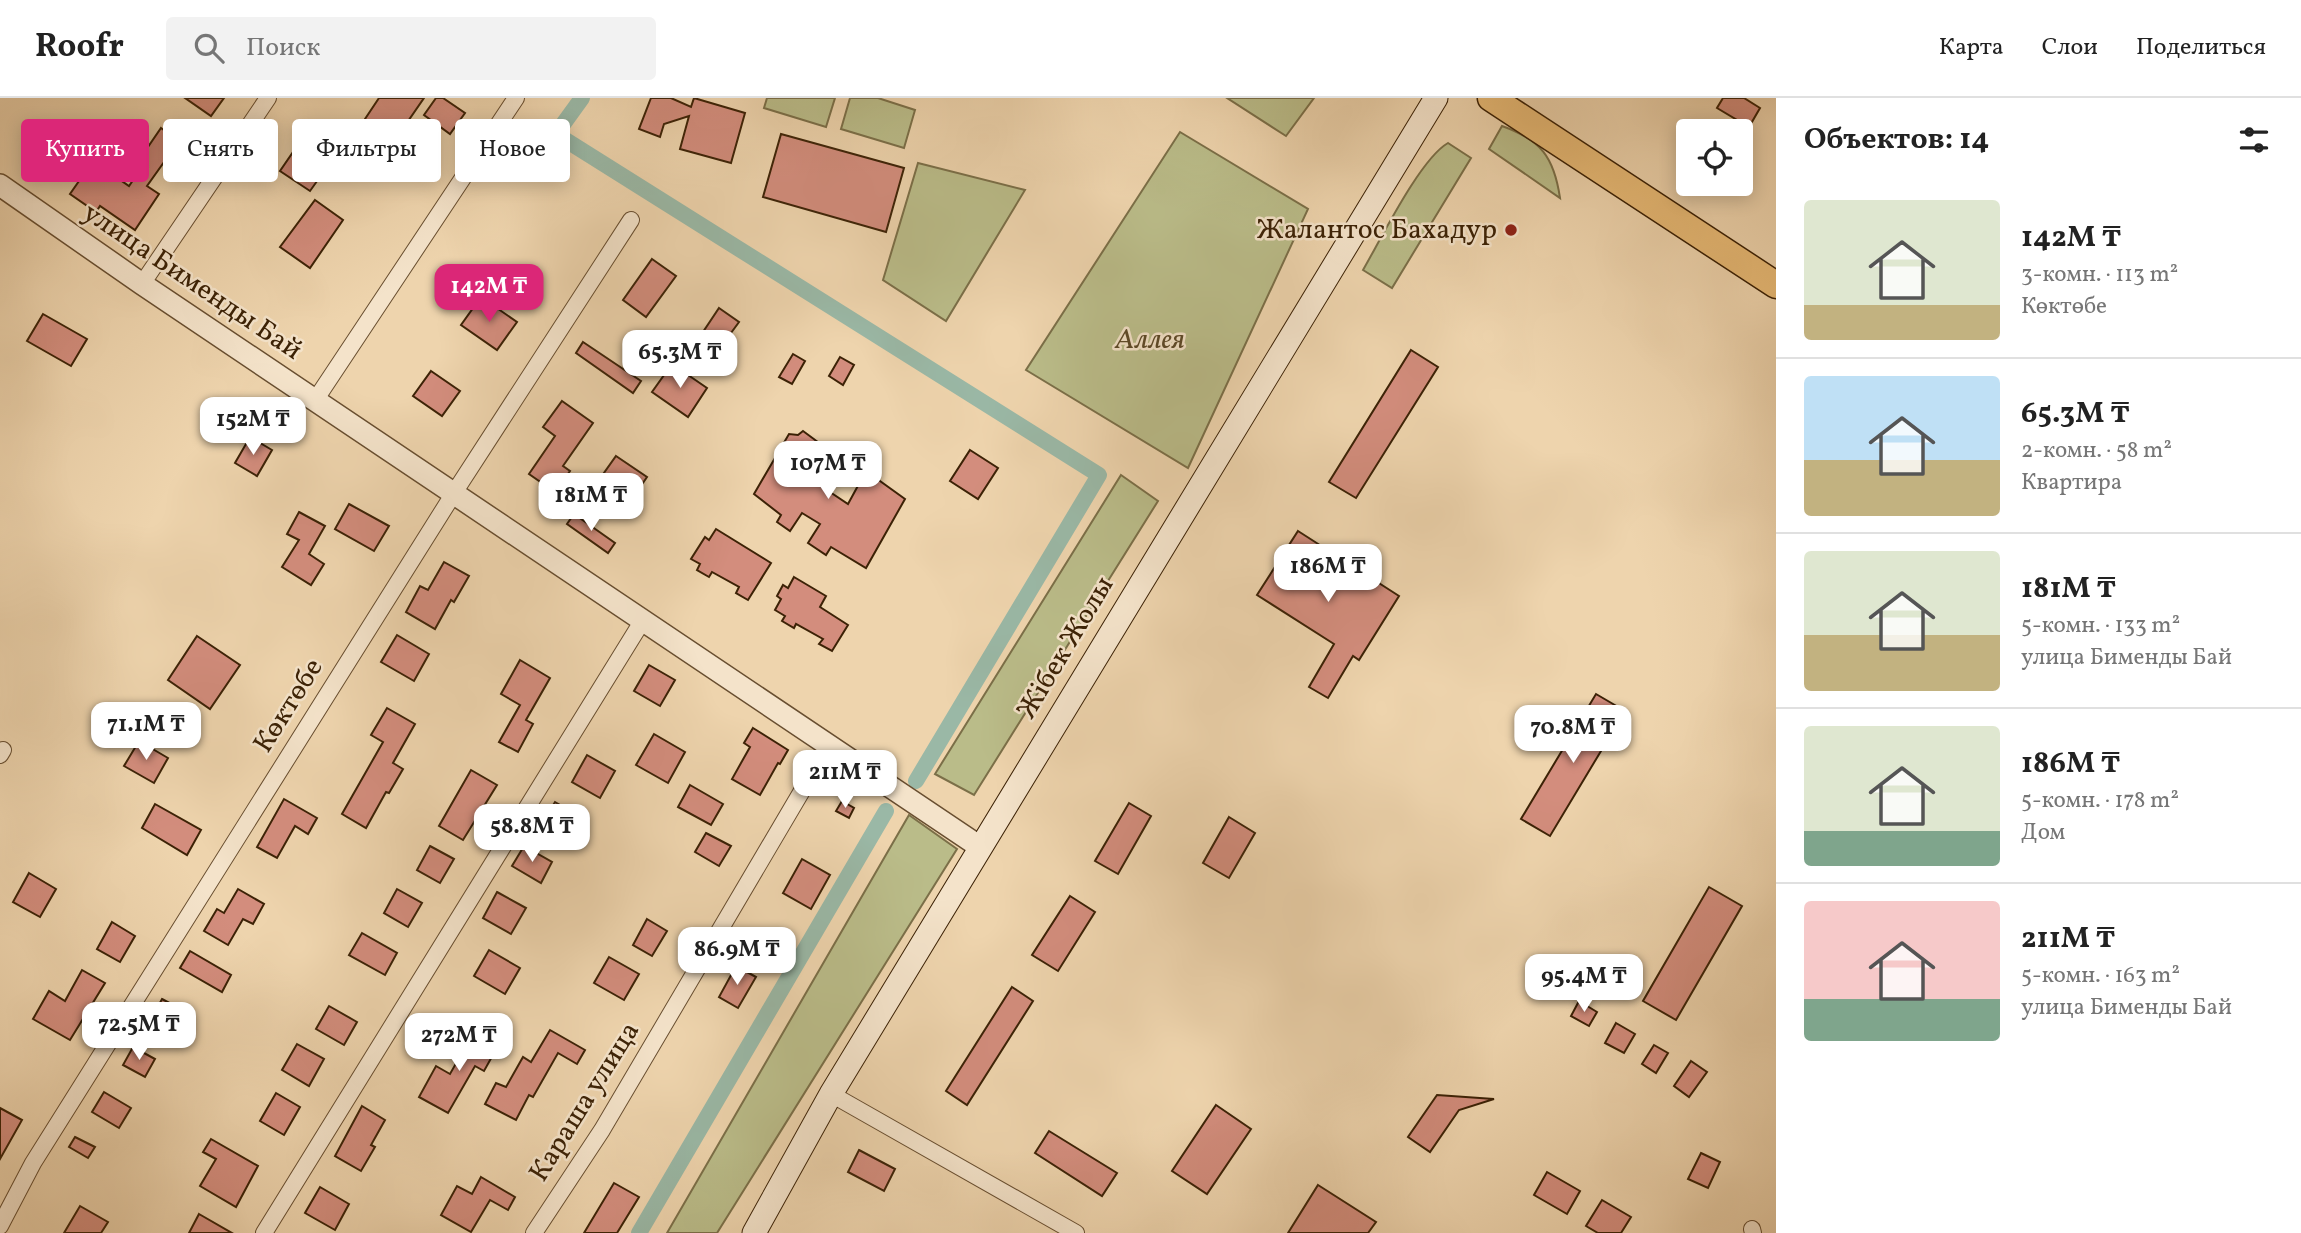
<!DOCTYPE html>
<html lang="ru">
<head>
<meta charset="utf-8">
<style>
  :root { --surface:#fff; --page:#f2f2f2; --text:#222; --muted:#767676; --line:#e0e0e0; --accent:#db2777 }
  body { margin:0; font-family:Vollkorn,serif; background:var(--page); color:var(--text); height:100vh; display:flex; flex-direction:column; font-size:26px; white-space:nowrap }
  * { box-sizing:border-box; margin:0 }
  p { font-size:23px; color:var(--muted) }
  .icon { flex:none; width:38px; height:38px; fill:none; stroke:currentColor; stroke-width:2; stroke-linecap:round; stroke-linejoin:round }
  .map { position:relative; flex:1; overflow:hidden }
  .side { display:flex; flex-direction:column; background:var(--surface); width:525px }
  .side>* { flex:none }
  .hud { position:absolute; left:21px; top:21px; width:665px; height:63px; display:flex; gap:14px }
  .fabs { position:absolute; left:1676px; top:21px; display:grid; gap:14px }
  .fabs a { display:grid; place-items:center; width:77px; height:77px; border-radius:7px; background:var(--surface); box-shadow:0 4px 18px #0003; font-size:35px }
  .price { position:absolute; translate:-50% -60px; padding:0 16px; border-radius:14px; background:#fff; color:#222; font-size:23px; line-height:46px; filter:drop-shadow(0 2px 4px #0008) }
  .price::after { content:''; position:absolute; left:50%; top:42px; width:21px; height:16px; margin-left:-10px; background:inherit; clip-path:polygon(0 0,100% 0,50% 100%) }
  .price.active { background:var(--accent); color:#fff }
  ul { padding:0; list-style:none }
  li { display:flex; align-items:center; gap:21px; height:175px; padding:0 28px }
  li+li { border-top:2px solid var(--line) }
  li span { display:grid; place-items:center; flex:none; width:196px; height:140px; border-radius:7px; color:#555 }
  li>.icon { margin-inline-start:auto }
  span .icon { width:84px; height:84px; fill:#fffc; stroke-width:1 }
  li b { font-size:30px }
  h2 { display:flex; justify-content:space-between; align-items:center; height:84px; padding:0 28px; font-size:30px }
  .chip { padding:0 24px; border-radius:7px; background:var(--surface); box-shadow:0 4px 18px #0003; font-size:24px; line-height:63px }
  .chip.active { background:var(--accent); color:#fff }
  header { display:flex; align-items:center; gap:42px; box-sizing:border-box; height:98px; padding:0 35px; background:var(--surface); border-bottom:2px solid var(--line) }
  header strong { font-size:33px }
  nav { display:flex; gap:38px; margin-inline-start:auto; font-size:24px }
  .search { width:490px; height:63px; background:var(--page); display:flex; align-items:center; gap:18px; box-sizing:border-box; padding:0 24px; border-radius:7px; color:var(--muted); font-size:26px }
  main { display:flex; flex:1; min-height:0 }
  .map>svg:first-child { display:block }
  .green { fill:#babc89; stroke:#7b6f48; stroke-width:2 }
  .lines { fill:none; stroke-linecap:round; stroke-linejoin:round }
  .canal { stroke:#9ab8a6; stroke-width:16 }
  .building { fill:#d38d7d; stroke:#3c2206; stroke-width:2 }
  .minor-casing { stroke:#684e30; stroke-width:18 }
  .tertiary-casing { stroke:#684e30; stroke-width:24 }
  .secondary-casing { stroke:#3c2206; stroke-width:25 }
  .primary-casing { stroke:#3c2206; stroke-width:29 }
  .minor { stroke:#f4e3ca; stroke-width:16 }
  .tertiary { stroke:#f4e3ca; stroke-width:21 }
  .secondary { stroke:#f4e3ca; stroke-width:23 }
  .primary { stroke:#e7ba76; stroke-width:26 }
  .poi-dot { fill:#8f2418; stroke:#f4e3ca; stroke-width:2.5 }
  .labels { text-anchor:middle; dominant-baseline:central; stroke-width:5; stroke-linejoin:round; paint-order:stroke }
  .poi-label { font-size:28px; fill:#3c2206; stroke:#f4e3ca; text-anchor:end }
  .street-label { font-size:28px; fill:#3c2206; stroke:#f4e3ca }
  .park-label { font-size:28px; font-style:italic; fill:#5c4827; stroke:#f4e3ca }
</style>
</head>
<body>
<header>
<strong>Roofr</strong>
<div class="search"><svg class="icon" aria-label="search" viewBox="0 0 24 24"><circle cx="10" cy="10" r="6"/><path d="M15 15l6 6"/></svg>Поиск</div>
<nav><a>Карта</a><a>Слои</a><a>Поделиться</a></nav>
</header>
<main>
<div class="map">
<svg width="1776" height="1135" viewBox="0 0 1776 1135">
  <rect width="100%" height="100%" fill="#eed4ad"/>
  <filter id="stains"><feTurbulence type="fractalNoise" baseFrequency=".00286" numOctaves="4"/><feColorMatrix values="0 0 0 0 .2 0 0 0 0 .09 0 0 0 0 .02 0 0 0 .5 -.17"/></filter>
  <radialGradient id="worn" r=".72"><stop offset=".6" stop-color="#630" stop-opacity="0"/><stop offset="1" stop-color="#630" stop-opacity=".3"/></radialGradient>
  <g class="green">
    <path d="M767,0H835L826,29L764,10Z"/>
    <path d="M850,0H878L915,12L904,50L841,31Z"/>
    <path d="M1227,0H1314L1286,38Z"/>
    <path d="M1502,28C1541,42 1554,59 1560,100L1489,51Z"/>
    <path d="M1180,34L1308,111L1188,370L1026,272Z"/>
    <path d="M1448,45L1471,60L1392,190L1363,172C1381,141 1420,61 1448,45Z"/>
    <path d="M918,65L1025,92L946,223L883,182Z"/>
    <path d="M1121,377L1158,403L974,697L935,676Z"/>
    <path d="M909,717L957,751L717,1135H667Z"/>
  </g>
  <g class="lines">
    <g class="canal">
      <path d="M582,0L556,36L1099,377L916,683"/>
      <path d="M639,1135L886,713"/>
    </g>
  </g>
  <g class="building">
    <path d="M185,0H224L211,18Z"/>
    <path d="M379,0H424L395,42L365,21Z"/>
    <path d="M436,0H443L465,15L450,36L424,17Z"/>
    <path d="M651,0H671L691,9L694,0L745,15L731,65L680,51L689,18L664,26L660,39L639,31Z"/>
    <path d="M1723,0H1744L1760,10L1749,29L1717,10Z"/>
    <path d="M161,30L179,43L147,88L159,96L135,132L100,108L96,114L70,96L93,63L129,88L142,69L137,65Z"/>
    <path d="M781,36L904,70L886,134L763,99Z"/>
    <path d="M302,41L332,62L310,93L280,73Z"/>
    <path d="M315,102L343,122L310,170L280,149Z"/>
    <path d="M652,161L676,178L646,219L623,202Z"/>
    <path d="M481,199L517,224L497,252L461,227Z"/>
    <path d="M719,210L739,224L720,250L701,237Z"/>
    <path d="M43,216L87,241L71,268L27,243Z"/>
    <path d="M583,244L641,283L633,295L576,255Z"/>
    <path d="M1411,252L1438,269L1356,400L1329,384Z"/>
    <path d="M793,256L805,263L792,286L779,279Z"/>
    <path d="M840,259L854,267L843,287L829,278Z"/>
    <path d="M672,266L707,290L688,319L652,294Z"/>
    <path d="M431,273L460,293L442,318L413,298Z"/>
    <path d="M562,303L593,325L563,368L570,373L555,394L529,376L555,338L543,329Z"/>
    <path d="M803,333L834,356L818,386L848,406L866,373L905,401L866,470L831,449L826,457L808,445L820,426L802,415L790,433L777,424L781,417L754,396L789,336L798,337Z"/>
    <path d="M250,339L272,352L257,378L235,365Z"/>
    <path d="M970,352L998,370L978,401L950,383Z"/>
    <path d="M616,358L647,379L625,411L594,389Z"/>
    <path d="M349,406L389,428L374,453L335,431Z"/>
    <path d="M299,414L325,428L309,456L324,466L311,487L282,469L299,442L287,436Z"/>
    <path d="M574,416L615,445L608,455L567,426Z"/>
    <path d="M716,431L771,465L748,502L736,495L739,489L712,474L709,479L697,472L700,466L691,461L705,439L709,442Z"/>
    <path d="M1298,433L1399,498L1359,562L1353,558L1328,600L1309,589L1334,546L1257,497Z"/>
    <path d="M444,464L469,478L454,504L451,502L435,531L406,514L420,488L428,492Z"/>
    <path d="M794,479L826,498L820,509L848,527L832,553L819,546L823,541L796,526L794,530L782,523L785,518L775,512L781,501L777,498L783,487L788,490Z"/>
    <path d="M397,537L429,556L414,583L381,564Z"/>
    <path d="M197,538L240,567L210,611L168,582Z"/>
    <path d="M520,562L550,580L526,622L533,626L518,654L499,644L520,607L501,596Z"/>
    <path d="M649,567L675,582L660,608L634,593Z"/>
    <path d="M1596,596L1625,613L1550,738L1521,721Z"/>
    <path d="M387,610L415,626L393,665L403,671L389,695L386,694L366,730L342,716L383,644L371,637Z"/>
    <path d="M753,630L788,652L780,666L778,665L760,697L732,681L750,649L744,645Z"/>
    <path d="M654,636L685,654L668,685L636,667Z"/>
    <path d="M139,643L168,660L154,685L124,668Z"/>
    <path d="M587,657L615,673L600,700L572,684Z"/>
    <path d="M471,672L497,687L463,742L439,728Z"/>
    <path d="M690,687L723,706L711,727L678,709Z"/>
    <path d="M284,701L317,720L308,736L295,728L277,760L257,749Z"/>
    <path d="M842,703L854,710L849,720L836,713Z"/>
    <path d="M555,704L586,722L572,745L541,727Z"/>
    <path d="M1129,705L1151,718L1118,776L1095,763Z"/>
    <path d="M155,706L201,732L187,757L142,730Z"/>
    <path d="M1229,719L1255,735L1229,780L1203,765Z"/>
    <path d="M706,735L731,748L719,768L695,754Z"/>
    <path d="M430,748L454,761L440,785L417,772Z"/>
    <path d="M524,748L552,764L541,785L512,768Z"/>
    <path d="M802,761L830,777L811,811L783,795Z"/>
    <path d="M29,775L56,791L40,819L13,804Z"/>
    <path d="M1709,789L1742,808L1676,922L1643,903Z"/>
    <path d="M238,791L264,806L253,826L243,821L228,847L204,833L217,811L224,815Z"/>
    <path d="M397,791L422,805L408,829L384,815Z"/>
    <path d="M497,794L526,810L511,836L483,820Z"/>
    <path d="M1070,798L1095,814L1058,873L1032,857Z"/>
    <path d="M647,821L667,833L652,858L633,847Z"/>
    <path d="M112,824L135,838L120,864L97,851Z"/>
    <path d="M362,835L397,855L385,877L349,857Z"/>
    <path d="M489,852L520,870L505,896L474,878Z"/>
    <path d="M190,853L231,877L222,894L180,870Z"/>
    <path d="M609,859L639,876L624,902L594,885Z"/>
    <path d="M736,868L756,879L738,910L719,899Z"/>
    <path d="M82,872L105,885L70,942L33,921L49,893L65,903Z"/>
    <path d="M1012,889L1033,903L967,1007L946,993Z"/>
    <path d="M162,901L188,915L175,939L149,925Z"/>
    <path d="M1579,903L1597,914L1589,928L1571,918Z"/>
    <path d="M329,908L357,924L344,947L316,931Z"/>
    <path d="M1616,925L1635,936L1624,955L1605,945Z"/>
    <path d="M475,932L499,946L484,973L475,968L448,1015L419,999L436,968L450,976Z"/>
    <path d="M550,932L585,952L577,966L558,955L533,999L529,997L516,1022L485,1006L496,985L506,989L523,959L531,964Z"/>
    <path d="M297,946L324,961L309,988L282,972Z"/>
    <path d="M1654,947L1668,955L1656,975L1642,966Z"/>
    <path d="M133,949L155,961L145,979L123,967Z"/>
    <path d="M1691,963L1707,974L1689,999L1674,988Z"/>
    <path d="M104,994L131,1010L119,1030L92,1014Z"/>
    <path d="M276,995L300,1009L284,1037L260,1023Z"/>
    <path d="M1437,997L1494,1001L1459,1012L1430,1054L1408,1039Z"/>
    <path d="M1216,1007L1251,1031L1207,1096L1172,1073Z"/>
    <path d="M362,1008L385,1022L371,1047L375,1049L361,1073L335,1058Z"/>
    <path d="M0,1010L22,1022L0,1061Z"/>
    <path d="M1049,1033L1117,1075L1102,1098L1035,1055Z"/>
    <path d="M75,1039L95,1049L88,1060L69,1049Z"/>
    <path d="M211,1041L258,1068L236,1109L200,1088L216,1061L203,1054Z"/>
    <path d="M859,1052L895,1071L884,1093L848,1074Z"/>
    <path d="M1701,1055L1720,1064L1708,1090L1688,1081Z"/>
    <path d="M1547,1074L1580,1093L1567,1116L1534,1097Z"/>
    <path d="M481,1079L515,1099L508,1112L490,1102L471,1134L441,1117L457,1088L472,1096Z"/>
    <path d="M614,1085L639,1099L617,1135H584Z"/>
    <path d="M1318,1087L1376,1124L1368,1135H1288Z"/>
    <path d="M320,1089L349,1106L335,1132L305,1115Z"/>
    <path d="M1602,1102L1631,1119L1621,1135H1598L1586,1128Z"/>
    <path d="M80,1108L108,1124L101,1135H64Z"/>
    <path d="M199,1116L232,1135H189Z"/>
  </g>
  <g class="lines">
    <defs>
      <g id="minor">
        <path d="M142,186L268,0"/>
        <path d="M316,301L516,0"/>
        <path d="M0,657L3,652"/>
        <path d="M831,996L1076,1135"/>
        <path d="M0,1128L33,1065L454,395L631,122"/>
        <path d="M1752,1131L1753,1135"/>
        <path d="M264,1135L643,522"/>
        <path d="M534,1135L602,1032L829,647"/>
      </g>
      <path id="tertiary" d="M0,87L142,186L980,749"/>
      <path id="secondary" d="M754,1135L831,996L1436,0"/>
      <path id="primary" d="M1491,0L1776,187"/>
    </defs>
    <use href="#minor" class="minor-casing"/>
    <use href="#tertiary" class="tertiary-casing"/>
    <use href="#secondary" class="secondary-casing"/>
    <use href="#primary" class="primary-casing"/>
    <use href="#minor" class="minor"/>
    <use href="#tertiary" class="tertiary"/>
    <use href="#secondary" class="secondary"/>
    <use href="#primary" class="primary"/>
  </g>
  <circle class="poi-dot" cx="1511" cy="132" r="7"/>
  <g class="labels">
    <g class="poi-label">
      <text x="1497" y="132">Жалантос Бахадур</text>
    </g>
    <g class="street-label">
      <text transform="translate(192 184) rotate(34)">улица Бименды Бай</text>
      <text transform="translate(1066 550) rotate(-59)">Жібек Жолы</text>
      <text transform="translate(289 608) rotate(-58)">Көктөбе</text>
      <text transform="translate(585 1004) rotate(-58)">Караша улица</text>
    </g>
    <g class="park-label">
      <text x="1150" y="242">Аллея</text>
    </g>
  </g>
  <rect width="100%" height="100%" filter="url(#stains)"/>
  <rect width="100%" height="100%" fill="url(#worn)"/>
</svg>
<div class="fabs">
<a><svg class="icon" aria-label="locate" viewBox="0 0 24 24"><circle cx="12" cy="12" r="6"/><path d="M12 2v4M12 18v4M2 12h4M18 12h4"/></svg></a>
</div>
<b class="price active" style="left:489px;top:226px">142M ₸</b>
<b class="price" style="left:680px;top:292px">65.3M ₸</b>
<b class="price" style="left:253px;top:359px">152M ₸</b>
<b class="price" style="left:828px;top:403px">107M ₸</b>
<b class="price" style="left:591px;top:435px">181M ₸</b>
<b class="price" style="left:1328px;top:506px">186M ₸</b>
<b class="price" style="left:146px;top:664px">71.1M ₸</b>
<b class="price" style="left:1573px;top:667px">70.8M ₸</b>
<b class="price" style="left:845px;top:712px">211M ₸</b>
<b class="price" style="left:532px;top:766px">58.8M ₸</b>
<b class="price" style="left:737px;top:889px">86.9M ₸</b>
<b class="price" style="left:1584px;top:916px">95.4M ₸</b>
<b class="price" style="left:139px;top:964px">72.5M ₸</b>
<b class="price" style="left:459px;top:975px">272M ₸</b>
<div class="hud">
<a class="chip active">Купить</a>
<a class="chip">Снять</a>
<a class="chip">Фильтры</a>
<a class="chip">Новое</a>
</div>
</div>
<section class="side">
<h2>Объектов: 14<svg class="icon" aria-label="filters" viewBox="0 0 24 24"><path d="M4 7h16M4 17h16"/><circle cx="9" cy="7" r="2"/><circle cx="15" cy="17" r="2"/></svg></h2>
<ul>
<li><span style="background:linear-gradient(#dfe7d0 75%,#c2b280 0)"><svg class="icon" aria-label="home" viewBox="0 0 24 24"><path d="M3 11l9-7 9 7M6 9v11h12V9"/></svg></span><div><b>142M ₸</b><p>3-комн. · 113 m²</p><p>Көктөбе</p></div></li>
<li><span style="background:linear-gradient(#bfe0f5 60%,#c2b280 0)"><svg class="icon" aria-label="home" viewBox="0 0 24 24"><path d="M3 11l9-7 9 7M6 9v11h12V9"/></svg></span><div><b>65.3M ₸</b><p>2-комн. · 58 m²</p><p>Квартира</p></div></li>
<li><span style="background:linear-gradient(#dfe7d0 60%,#c2b280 0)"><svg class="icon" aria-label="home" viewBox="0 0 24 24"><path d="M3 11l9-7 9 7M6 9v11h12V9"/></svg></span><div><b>181M ₸</b><p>5-комн. · 133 m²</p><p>улица Бименды Бай</p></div></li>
<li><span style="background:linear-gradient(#dfe7d0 75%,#7fa58c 0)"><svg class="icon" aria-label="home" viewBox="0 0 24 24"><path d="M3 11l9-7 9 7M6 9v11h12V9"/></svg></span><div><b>186M ₸</b><p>5-комн. · 178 m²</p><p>Дом</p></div></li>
<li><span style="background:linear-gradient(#f6c9c9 70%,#7fa58c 0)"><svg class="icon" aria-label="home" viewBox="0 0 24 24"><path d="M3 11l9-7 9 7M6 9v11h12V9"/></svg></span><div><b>211M ₸</b><p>5-комн. · 163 m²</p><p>улица Бименды Бай</p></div></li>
</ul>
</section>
</main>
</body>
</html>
